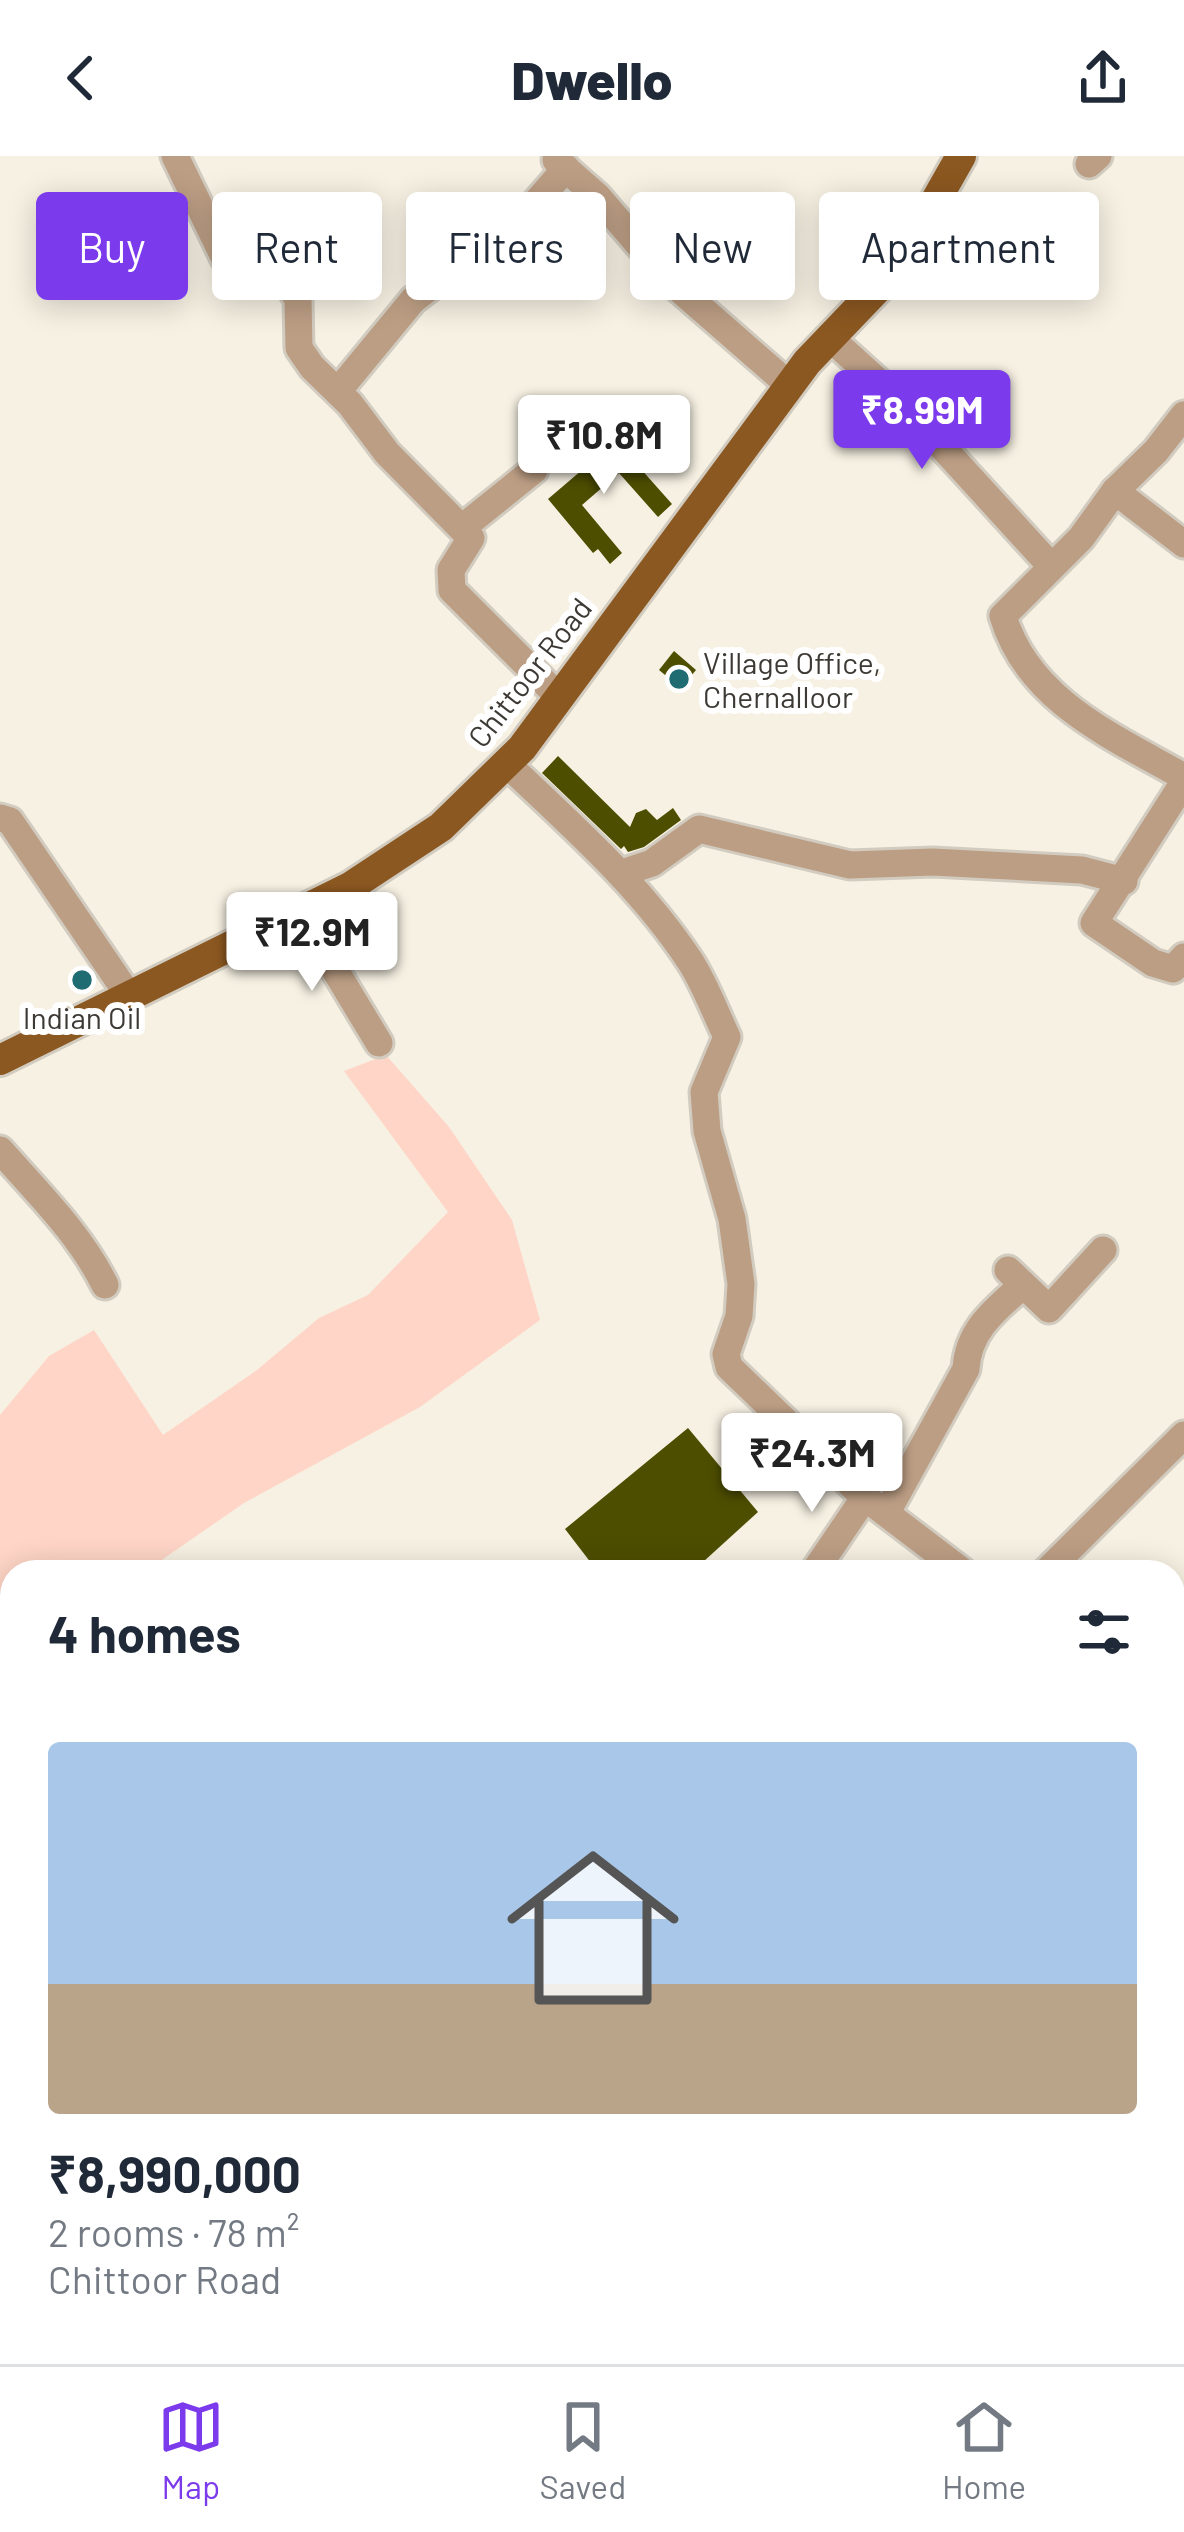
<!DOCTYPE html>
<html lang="en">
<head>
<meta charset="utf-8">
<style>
  :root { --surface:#fff; --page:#f6f6f7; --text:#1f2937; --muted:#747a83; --line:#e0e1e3; --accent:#7c3aed }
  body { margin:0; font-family:Barlow,sans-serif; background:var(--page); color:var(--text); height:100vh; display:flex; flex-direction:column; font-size:45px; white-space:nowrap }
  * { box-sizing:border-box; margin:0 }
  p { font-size:39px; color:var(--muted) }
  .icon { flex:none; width:66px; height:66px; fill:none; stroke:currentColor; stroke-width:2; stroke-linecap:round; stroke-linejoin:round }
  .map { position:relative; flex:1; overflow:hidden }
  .panel { position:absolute; left:0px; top:1404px; width:1185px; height:804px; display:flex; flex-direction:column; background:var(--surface); border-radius:36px 36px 0 0; box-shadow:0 6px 30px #0003 }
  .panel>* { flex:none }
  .hud { position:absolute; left:36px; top:36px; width:1113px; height:108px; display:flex; gap:24px }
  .price { position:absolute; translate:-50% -102px; padding:0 27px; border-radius:12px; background:#fff; color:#222; font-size:39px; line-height:78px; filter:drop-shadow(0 3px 6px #0008) }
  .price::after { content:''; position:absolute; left:50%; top:72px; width:36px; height:27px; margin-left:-18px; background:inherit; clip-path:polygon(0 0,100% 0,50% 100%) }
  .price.on { background:var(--accent); color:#fff }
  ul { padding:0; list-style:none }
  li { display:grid; align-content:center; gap:24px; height:636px; padding:0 48px }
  li span { display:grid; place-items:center; height:372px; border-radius:12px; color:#555 }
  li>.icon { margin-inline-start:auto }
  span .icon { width:216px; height:216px; fill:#fffc; stroke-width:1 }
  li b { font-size:51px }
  h2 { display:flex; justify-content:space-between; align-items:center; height:144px; padding:0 48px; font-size:51px }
  .pill { padding:0 42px; border-radius:12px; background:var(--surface); box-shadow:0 6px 30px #0003; font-size:42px; line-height:108px }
  .pill.on { background:var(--accent); color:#fff }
  header { display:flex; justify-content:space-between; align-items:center; height:156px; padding:0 48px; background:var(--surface); font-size:54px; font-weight:800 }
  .tab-bar { display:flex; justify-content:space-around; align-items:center; height:168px; border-top:3px solid var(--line); background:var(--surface); font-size:33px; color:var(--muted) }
  .tab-bar a { display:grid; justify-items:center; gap:6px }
  .tab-bar .on { color:var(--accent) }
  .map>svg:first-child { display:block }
  .green { fill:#fed5c6 }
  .water { fill:#7eab60 }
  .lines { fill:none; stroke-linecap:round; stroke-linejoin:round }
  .stream { stroke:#7eab60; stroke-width:6 }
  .building { fill:#4e4e00 }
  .minor-casing { stroke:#d2ccc0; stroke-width:33 }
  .major-casing { stroke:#d2ccc0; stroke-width:36 }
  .minor { stroke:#bc9e84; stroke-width:27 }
  .major { stroke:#8c5821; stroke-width:30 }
  .poi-dot { fill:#206c73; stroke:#fff; stroke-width:4.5 }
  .labels { text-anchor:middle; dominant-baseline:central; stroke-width:12; stroke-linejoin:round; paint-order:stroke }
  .poi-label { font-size:30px; fill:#3d3a35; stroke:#fff; text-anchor:start }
  .street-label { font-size:30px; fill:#3d3a35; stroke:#fff }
</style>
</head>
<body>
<header><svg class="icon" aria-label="back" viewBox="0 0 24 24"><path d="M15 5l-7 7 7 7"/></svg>Dwello<svg class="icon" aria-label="share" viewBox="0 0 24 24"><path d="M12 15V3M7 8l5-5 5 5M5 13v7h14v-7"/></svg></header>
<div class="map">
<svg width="1184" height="2208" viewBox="0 0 1184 2208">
  <rect width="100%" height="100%" fill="#f7f1e3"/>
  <g class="green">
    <path d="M386,899L449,971L512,1064L540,1164L420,1251L244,1347L163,1403L157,1416H12V1740L0,1742V1259L49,1200L94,1174L163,1279L257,1214L319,1162L368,1139L448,1056L344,915Z"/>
    <path d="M12,1771V2196H244L228,2208H0V1774Z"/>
  </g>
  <path class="water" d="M510,2196H994L999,2208H505L513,2201Z"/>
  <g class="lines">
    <g class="stream">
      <path d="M1173,1898L1184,1886"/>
      <path d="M263,2208L281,2196"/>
    </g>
  </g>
  <g class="building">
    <path d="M616,285L672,348L658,361L619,317L582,349L622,397L610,408L598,393L593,397L548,343Z"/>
    <path d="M674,495L696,514L681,532L659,514Z"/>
    <path d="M558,600L630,671L636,657L646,653L657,664L673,652L681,664L644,691L628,696L624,690L621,693L542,617Z"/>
    <path d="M688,1272L758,1356L692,1416H598L565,1373Z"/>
  </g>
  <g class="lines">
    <defs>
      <g id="minor">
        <path d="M175,0L225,103L254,102L280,116L298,143L299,192L312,211L350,248L387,297L471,382L451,414L452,434L559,541"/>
        <path d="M556,4L598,41L670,125L789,229"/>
        <path d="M1089,8L1098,0"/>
        <path d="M830,182L903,248L1050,409"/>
        <path d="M338,235L413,144L459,109L474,118L566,12"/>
        <path d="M1184,259L1156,295L1115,335L1081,382L1003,460C1028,545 1114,581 1184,621"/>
        <path d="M1115,335L1184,388"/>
        <path d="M462,372L534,314"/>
        <path d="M506,607C572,670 640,729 690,805C705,828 715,856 727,881L704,936L707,975L732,1063L741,1128L739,1160L726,1198L729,1211L862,1339L963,1416"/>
        <path d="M1184,626L1094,767L1153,807L1173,813L1184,801"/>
        <path d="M0,662L10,665L129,840"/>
        <path d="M622,717L652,707L699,673L850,709L933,706L1082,714L1124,725"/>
        <path d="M300,756L379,887"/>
        <path d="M0,994C37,1036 80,1078 105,1129"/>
        <path d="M887,1356L966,1213C968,1174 995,1154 1023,1129L1008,1114L1049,1153L1103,1094"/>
        <path d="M814,1416L865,1341"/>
        <path d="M1046,1416L1184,1279"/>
        <path d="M1173,1630L1184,1643"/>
      </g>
      <path id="major" d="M0,904L350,731L441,671L522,592L807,206L898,111L961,0"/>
    </defs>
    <use href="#minor" class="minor-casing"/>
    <use href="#major" class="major-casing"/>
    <use href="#minor" class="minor"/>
    <use href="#major" class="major"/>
  </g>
  <g class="poi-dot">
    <circle cx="679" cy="523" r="12"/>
    <circle cx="82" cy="824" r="12"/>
  </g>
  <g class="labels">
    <g class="poi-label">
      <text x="703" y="506">Village Office,<tspan x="703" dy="34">Chernalloor</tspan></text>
      <text x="82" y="861" text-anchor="middle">Indian Oil</text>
    </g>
    <g class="street-label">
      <text transform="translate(529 516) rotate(-52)">Chittoor Road</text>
    </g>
  </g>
</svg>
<b class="price on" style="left:922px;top:316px">₹8.99M</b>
<b class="price" style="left:604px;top:341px">₹10.8M</b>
<b class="price" style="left:312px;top:838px">₹12.9M</b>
<b class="price" style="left:812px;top:1359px">₹24.3M</b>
<div class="hud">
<a class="pill on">Buy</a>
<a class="pill">Rent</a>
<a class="pill">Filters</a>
<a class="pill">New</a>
<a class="pill">Apartment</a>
</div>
<section class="panel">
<h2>4 homes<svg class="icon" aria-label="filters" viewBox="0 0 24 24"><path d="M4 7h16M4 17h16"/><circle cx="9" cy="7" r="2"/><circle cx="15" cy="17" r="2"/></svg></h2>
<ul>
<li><span style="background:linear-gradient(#a9c7e8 65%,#b9a48a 0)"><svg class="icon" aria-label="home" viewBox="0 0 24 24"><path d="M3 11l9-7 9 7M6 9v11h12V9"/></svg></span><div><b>₹8,990,000</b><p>2 rooms · 78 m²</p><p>Chittoor Road</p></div></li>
</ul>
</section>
</div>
<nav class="tab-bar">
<a class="on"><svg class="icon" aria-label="map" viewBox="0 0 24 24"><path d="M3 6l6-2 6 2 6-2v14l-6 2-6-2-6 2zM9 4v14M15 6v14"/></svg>Map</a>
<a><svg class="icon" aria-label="saved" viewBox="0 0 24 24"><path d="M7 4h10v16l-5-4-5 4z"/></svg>Saved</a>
<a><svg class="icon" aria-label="home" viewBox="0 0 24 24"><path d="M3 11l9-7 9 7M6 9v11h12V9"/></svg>Home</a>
</nav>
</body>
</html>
